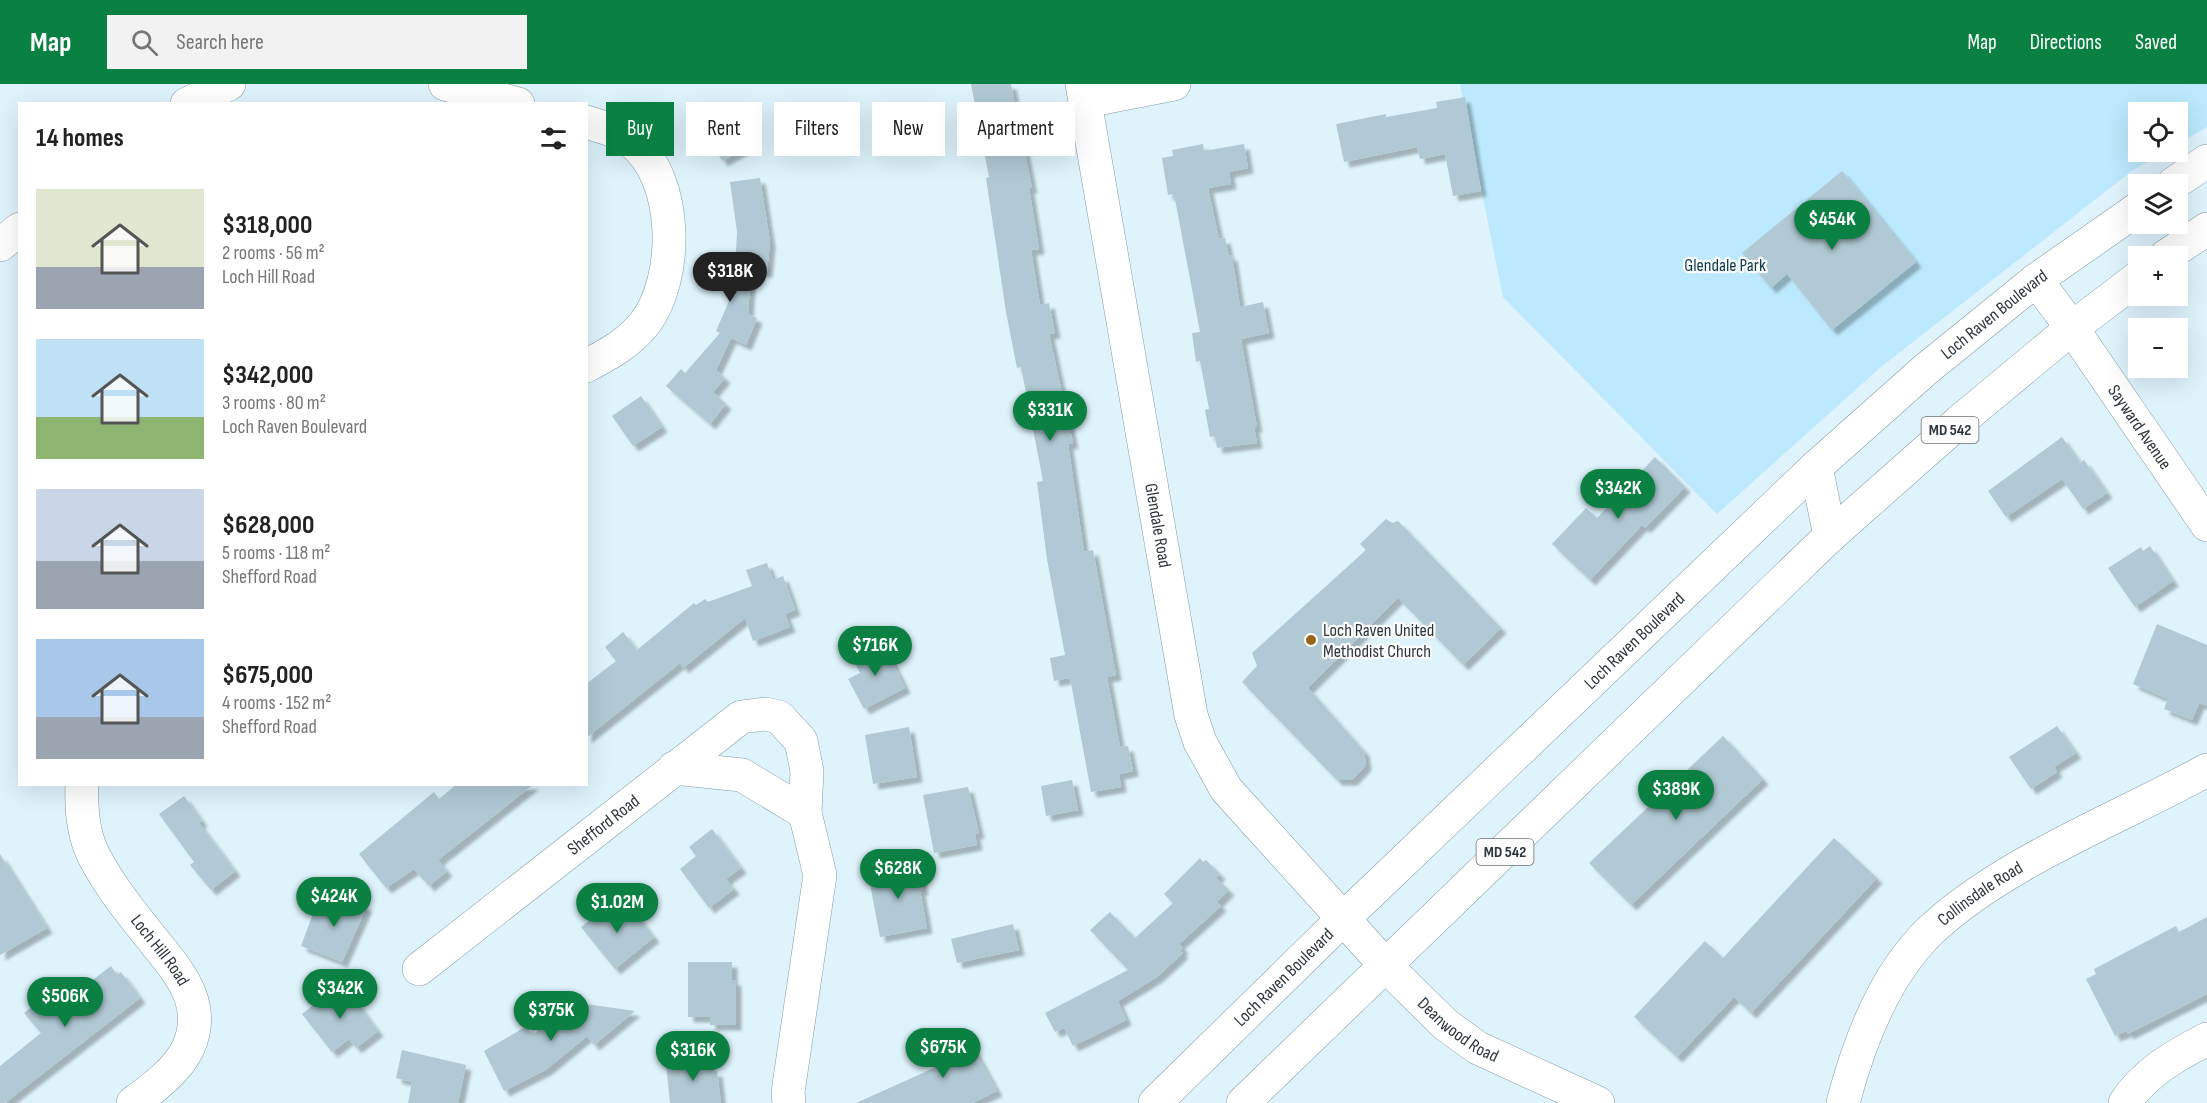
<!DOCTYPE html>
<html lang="en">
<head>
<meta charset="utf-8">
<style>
  :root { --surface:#fff; --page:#f2f2f2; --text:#222; --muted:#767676; --accent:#0b8043 }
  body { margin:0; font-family:"Sofia Sans Condensed",sans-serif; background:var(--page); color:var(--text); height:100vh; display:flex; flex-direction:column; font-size:22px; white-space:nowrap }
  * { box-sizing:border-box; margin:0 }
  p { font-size:20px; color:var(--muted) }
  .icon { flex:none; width:33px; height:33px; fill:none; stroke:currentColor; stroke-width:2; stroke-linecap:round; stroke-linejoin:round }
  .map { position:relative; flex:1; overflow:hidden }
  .panel { position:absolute; left:18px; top:18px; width:570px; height:684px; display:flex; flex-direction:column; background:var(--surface); border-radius:0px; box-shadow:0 6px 24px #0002 }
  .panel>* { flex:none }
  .banner { position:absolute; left:606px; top:18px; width:570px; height:54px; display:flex; gap:12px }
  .tools { position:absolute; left:2128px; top:18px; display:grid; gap:12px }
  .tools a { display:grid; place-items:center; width:60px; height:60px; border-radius:0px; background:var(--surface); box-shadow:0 6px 24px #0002; font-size:30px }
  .price { position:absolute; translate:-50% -51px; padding:0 14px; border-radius:21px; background:var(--accent); color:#fff; font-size:20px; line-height:39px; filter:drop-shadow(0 2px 3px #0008) }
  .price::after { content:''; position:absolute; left:50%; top:36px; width:18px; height:14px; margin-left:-9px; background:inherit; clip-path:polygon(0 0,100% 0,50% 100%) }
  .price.on { background:#222; color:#fff }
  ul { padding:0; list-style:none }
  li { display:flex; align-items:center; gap:18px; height:150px; padding:0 18px }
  li span { display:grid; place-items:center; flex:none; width:168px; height:120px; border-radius:0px; color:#555 }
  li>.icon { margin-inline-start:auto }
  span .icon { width:72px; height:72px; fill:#fffc; stroke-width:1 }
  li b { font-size:26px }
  h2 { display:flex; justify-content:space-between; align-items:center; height:72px; padding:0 18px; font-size:26px }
  .chip { padding:0 21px; border-radius:0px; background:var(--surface); box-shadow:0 6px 24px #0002; font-size:21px; line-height:54px }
  .chip.on { background:var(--accent); color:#fff }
  header { display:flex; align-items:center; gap:36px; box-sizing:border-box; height:84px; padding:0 30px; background:var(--accent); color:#fff }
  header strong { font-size:28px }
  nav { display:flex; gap:33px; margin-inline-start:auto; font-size:21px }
  .search { width:420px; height:54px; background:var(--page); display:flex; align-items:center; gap:15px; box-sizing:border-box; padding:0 21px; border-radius:0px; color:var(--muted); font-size:22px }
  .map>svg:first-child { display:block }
  .green { fill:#bce9fd }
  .building { fill:#b0c9d4; filter:url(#shadow) }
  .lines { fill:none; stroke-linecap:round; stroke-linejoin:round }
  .minor-casing { stroke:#829ba6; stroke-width:34 }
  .major-casing { stroke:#829ba6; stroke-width:34 }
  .minor { stroke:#fff; stroke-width:33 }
  .major { stroke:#fff; stroke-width:33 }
  .poi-dot { fill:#98661a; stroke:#fcfcfc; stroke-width:2 }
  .labels { text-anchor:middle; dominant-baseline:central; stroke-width:4.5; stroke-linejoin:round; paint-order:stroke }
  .shield { fill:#fcfcfc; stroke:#6a7174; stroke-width:1.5 }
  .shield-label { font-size:16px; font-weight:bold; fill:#2c363a }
  .park-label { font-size:18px; fill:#0a3949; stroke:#fcfcfc }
  .street-label { font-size:18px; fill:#2c363a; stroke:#fcfcfc }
  .poi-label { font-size:18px; fill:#2c363a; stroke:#fcfcfc; text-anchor:start }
</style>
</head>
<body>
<header>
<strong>Map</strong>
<div class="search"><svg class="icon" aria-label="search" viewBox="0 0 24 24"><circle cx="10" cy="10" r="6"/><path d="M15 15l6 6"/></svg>Search here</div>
<nav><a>Map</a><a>Directions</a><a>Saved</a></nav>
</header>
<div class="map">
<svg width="2207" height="1019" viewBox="0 0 2207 1019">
  <defs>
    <filter id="shadow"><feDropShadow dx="5.5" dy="5.5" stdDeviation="1.5" flood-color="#0004"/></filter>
  </defs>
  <rect width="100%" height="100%" fill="#def3fc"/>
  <path class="green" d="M1460,0H2207V43L2178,60V28H2139V68H2165L2133,86L1881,283L1717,430L1503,213Z"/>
  <g class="building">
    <path d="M971,0H1011L1032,104H1029L1039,165L1031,166L1040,221L1049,219L1055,249L1049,250L1073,359L1068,360L1084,468L1093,466L1116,591L1107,593L1120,663L1128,662L1133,687L1119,690L1121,703L1091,708L1071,599L1069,594L1054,597L1050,574L1065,571L1047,475L1037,398L1043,397L1021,283L1017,284L1006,228L986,94L989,93Z"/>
    <path d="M1465,13L1481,107L1453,112L1445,70L1420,75L1417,63L1344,78L1336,40L1386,30V33L1437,24L1436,18Z"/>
    <path d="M742,18L753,37L741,43L751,61L722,77L702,41Z"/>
    <path d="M1203,60L1204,67L1244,60L1248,84L1229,88L1231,100L1208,104L1219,155L1225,154L1229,172L1232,171L1240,223L1263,218L1269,249L1241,255L1257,343H1254L1257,359L1217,364L1215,352L1210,353L1205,326L1209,325L1200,277L1196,278L1192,249L1200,248L1174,110L1168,111L1162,74L1173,72L1172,66Z"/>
    <path d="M1842,87L1916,178L1832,246L1787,190L1771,204L1742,169Z"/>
    <path d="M760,94L770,158L767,188L751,187L748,230L757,234L746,261L731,254L716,286L725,294L713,308L726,320L710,340L666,302L681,285L685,289L720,249L716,247L742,187L735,186L737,148L730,98Z"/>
    <path d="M641,312L662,343L633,362L612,332Z"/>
    <path d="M2062,353L2080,379L2084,376L2107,409L2083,425L2062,395L2006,433L1988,407Z"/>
    <path d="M1655,373L1685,403L1645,444L1642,441L1590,496L1552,460L1586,424L1597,434Z"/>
    <path d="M1386,435L1392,439L1398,437L1501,544L1463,581L1398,514L1308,604L1364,667L1366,681L1352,696H1337L1242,598L1257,582L1252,569L1366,466L1360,460Z"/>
    <path d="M2150,462L2173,497L2135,523L2108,484L2141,463L2143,467Z"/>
    <path d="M767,479L773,496L783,492L795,526L785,530L790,543L753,557L745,534L683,584L680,579L586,654V600L616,577L605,563L623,548L637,566L694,519L696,521L705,515L708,518L752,502L746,486Z"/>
    <path d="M2157,540L2207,561V622L2199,619L2192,636L2164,625L2168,615L2133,600Z"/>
    <path d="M883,559L905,604L864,625L848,595L860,589L853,575Z"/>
    <path d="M2057,642L2076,669L2054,683L2057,688L2031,705L2009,673Z"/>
    <path d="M909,643L917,693L873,700L865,651Z"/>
    <path d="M1723,652L1763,695L1631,821L1589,779Z"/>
    <path d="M1072,696L1078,726L1046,732L1041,702Z"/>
    <path d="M457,700H534L438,776L447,787L429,802L414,785L386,804L359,770L434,708L439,715Z"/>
    <path d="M968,703L979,749L975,750L977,761L934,769L923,711Z"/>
    <path d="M184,712L202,737L199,739L235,787L211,806L190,781L194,778L159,730Z"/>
    <path d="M712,745L741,784L726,795L734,805L709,824L680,785L696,772L689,763Z"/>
    <path d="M1834,754L1877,794L1751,929L1734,913L1677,973L1634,933L1705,857L1723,874Z"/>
    <path d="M0,770L47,844L0,871Z"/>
    <path d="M1200,774L1203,778L1206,776L1220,790L1216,794L1229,806L1217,818L1221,822L1179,860L1183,864L1180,867L1183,869L1157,893L1118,917L1126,936L1073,962L1064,944L1055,948L1045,929L1128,886L1090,846L1110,828L1135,854L1173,819L1164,810Z"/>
    <path d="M918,779L923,806H920L927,844L880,853L868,789Z"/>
    <path d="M341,812L367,822L342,878L301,862L318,816L337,823Z"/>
    <path d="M613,818L624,832L632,825L654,853L615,885L581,843Z"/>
    <path d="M2207,833V910L2128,950L2127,947L2115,952L2086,895L2096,890L2094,885L2176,842L2179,848Z"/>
    <path d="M1013,840L1019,866L957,879L951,855Z"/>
    <path d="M688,878H732V896H736V941H710V933H688Z"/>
    <path d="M111,882L117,891L121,888L140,914L5,1019H0V982L41,949L24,929L55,904L65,917Z"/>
    <path d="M342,899L378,947L356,964L349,955L332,968L302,930Z"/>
    <path d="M572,918L635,927L594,961L587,952L547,985L504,1007L484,967L527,942L532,952Z"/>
    <path d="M960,950L969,968L974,965L997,1007L972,1019H856L934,984L926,968Z"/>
    <path d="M402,966L466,981L458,1019H408L412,998L396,994Z"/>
    <path d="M708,974L710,988L717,987L721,1019H670L666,979Z"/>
  </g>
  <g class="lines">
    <defs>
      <g id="minor">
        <path d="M445,0L518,20"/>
        <path id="s1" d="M1082,0L1191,631L1200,658L1226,705L1386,882L1446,941L1478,964L1598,1019"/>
        <path d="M1086,17L1174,0"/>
        <path d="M187,20L229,0"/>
        <path d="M586,38C602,43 619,47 632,58C679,95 679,194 645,239C629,259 609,270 586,282"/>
        <path d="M0,161L20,145"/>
        <path id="s2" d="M2072,244L2207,441"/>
        <path d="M674,684L742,691L805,729"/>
        <path id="s3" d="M82,700C81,724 83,751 94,772C109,801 129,826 149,851C176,885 209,918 188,964C178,986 152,1005 133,1019"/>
        <path id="s4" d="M419,885L741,633L765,630L779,633L801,657L807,687L805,729L820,791L788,1008L789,1019"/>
        <path id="s5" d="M1843,1019C1859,958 1884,891 1931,846C2002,779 2120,734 2207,686"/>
        <path d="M2125,1019C2144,989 2176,971 2207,955"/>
      </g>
      <g id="major">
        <path d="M2173,100L2207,77"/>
        <path d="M2166,172L2207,145"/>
        <path d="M2036,196L2072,244"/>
        <path d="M1816,383L1830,452"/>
        <path id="s6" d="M1155,1019L1344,834L1816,383L1925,286L2036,196L2139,124"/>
        <path d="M1243,1019L1830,452L1960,337L2072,244L2139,193"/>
      </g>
    </defs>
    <use href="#minor" class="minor-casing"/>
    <use href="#major" class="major-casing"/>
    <use href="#minor" class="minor"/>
    <use href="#major" class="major"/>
  </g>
  <circle class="poi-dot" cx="1311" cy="556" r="6"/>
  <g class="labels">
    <g class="shield">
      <rect x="1921.5" y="333" width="57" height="26" rx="4.5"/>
      <rect x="1476.5" y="755" width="57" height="26" rx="4.5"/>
    </g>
    <g class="shield-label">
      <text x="1950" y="346">MD 542</text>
      <text x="1505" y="768">MD 542</text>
    </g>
    <g class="park-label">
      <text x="1725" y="181">Glendale Park</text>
    </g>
    <g class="street-label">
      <text stroke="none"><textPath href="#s6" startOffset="1152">Loch Raven Boulevard</textPath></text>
      <text stroke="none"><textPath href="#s2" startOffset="120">Sayward Avenue</textPath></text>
      <text stroke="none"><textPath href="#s1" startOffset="448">Glendale Road</textPath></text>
      <text stroke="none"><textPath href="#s6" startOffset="666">Loch Raven Boulevard</textPath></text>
      <text stroke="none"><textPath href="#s4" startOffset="234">Shefford Road</textPath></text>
      <text stroke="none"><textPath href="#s5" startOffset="258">Collinsdale Road</textPath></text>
      <text stroke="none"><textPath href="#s3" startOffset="189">Loch Hill Road</textPath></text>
      <text stroke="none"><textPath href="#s6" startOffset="180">Loch Raven Boulevard</textPath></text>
      <text stroke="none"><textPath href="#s1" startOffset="1058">Deanwood Road</textPath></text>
    </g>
    <g class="poi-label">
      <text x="1323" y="546">Loch Raven United<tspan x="1323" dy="21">Methodist Church</tspan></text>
    </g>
  </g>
</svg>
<div class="tools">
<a><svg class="icon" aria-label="locate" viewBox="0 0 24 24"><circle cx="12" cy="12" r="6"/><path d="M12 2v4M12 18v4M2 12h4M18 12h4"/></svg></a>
<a><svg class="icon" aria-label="layers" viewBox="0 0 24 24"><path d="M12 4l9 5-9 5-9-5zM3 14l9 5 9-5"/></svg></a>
<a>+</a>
<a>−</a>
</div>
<b class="price" style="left:1832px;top:167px">$454K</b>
<b class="price on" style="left:730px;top:219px">$318K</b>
<b class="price" style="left:1050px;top:358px">$331K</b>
<b class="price" style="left:1618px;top:436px">$342K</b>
<b class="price" style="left:875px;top:593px">$716K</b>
<b class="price" style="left:1676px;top:737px">$389K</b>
<b class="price" style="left:898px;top:816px">$628K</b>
<b class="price" style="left:334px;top:844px">$424K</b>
<b class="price" style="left:617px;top:850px">$1.02M</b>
<b class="price" style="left:340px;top:936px">$342K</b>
<b class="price" style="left:65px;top:944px">$506K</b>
<b class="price" style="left:551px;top:958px">$375K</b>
<b class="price" style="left:943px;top:995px">$675K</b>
<b class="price" style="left:693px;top:998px">$316K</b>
<div class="banner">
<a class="chip on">Buy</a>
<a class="chip">Rent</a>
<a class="chip">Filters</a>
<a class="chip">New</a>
<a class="chip">Apartment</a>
</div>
<section class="panel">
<h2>14 homes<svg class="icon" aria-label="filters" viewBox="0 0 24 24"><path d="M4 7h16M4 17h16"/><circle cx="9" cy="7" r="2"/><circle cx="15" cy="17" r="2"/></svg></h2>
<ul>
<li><span style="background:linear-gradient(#dfe7d0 65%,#9aa5b1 0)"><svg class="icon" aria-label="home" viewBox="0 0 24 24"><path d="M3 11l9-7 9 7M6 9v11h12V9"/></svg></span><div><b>$318,000</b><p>2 rooms · 56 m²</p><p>Loch Hill Road</p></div></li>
<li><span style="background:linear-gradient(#bfe0f5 65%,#8fb573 0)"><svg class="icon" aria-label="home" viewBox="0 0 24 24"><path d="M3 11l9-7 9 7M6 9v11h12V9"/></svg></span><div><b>$342,000</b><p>3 rooms · 80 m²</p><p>Loch Raven Boulevard</p></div></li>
<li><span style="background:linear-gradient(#c9d6e8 60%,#9aa5b1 0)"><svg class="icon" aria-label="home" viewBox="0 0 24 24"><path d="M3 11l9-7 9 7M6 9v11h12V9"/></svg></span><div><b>$628,000</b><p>5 rooms · 118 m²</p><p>Shefford Road</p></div></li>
<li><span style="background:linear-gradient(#a9c7e8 65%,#9aa5b1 0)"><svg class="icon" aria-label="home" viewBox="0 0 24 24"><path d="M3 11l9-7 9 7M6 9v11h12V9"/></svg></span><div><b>$675,000</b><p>4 rooms · 152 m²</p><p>Shefford Road</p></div></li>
</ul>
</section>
</div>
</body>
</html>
